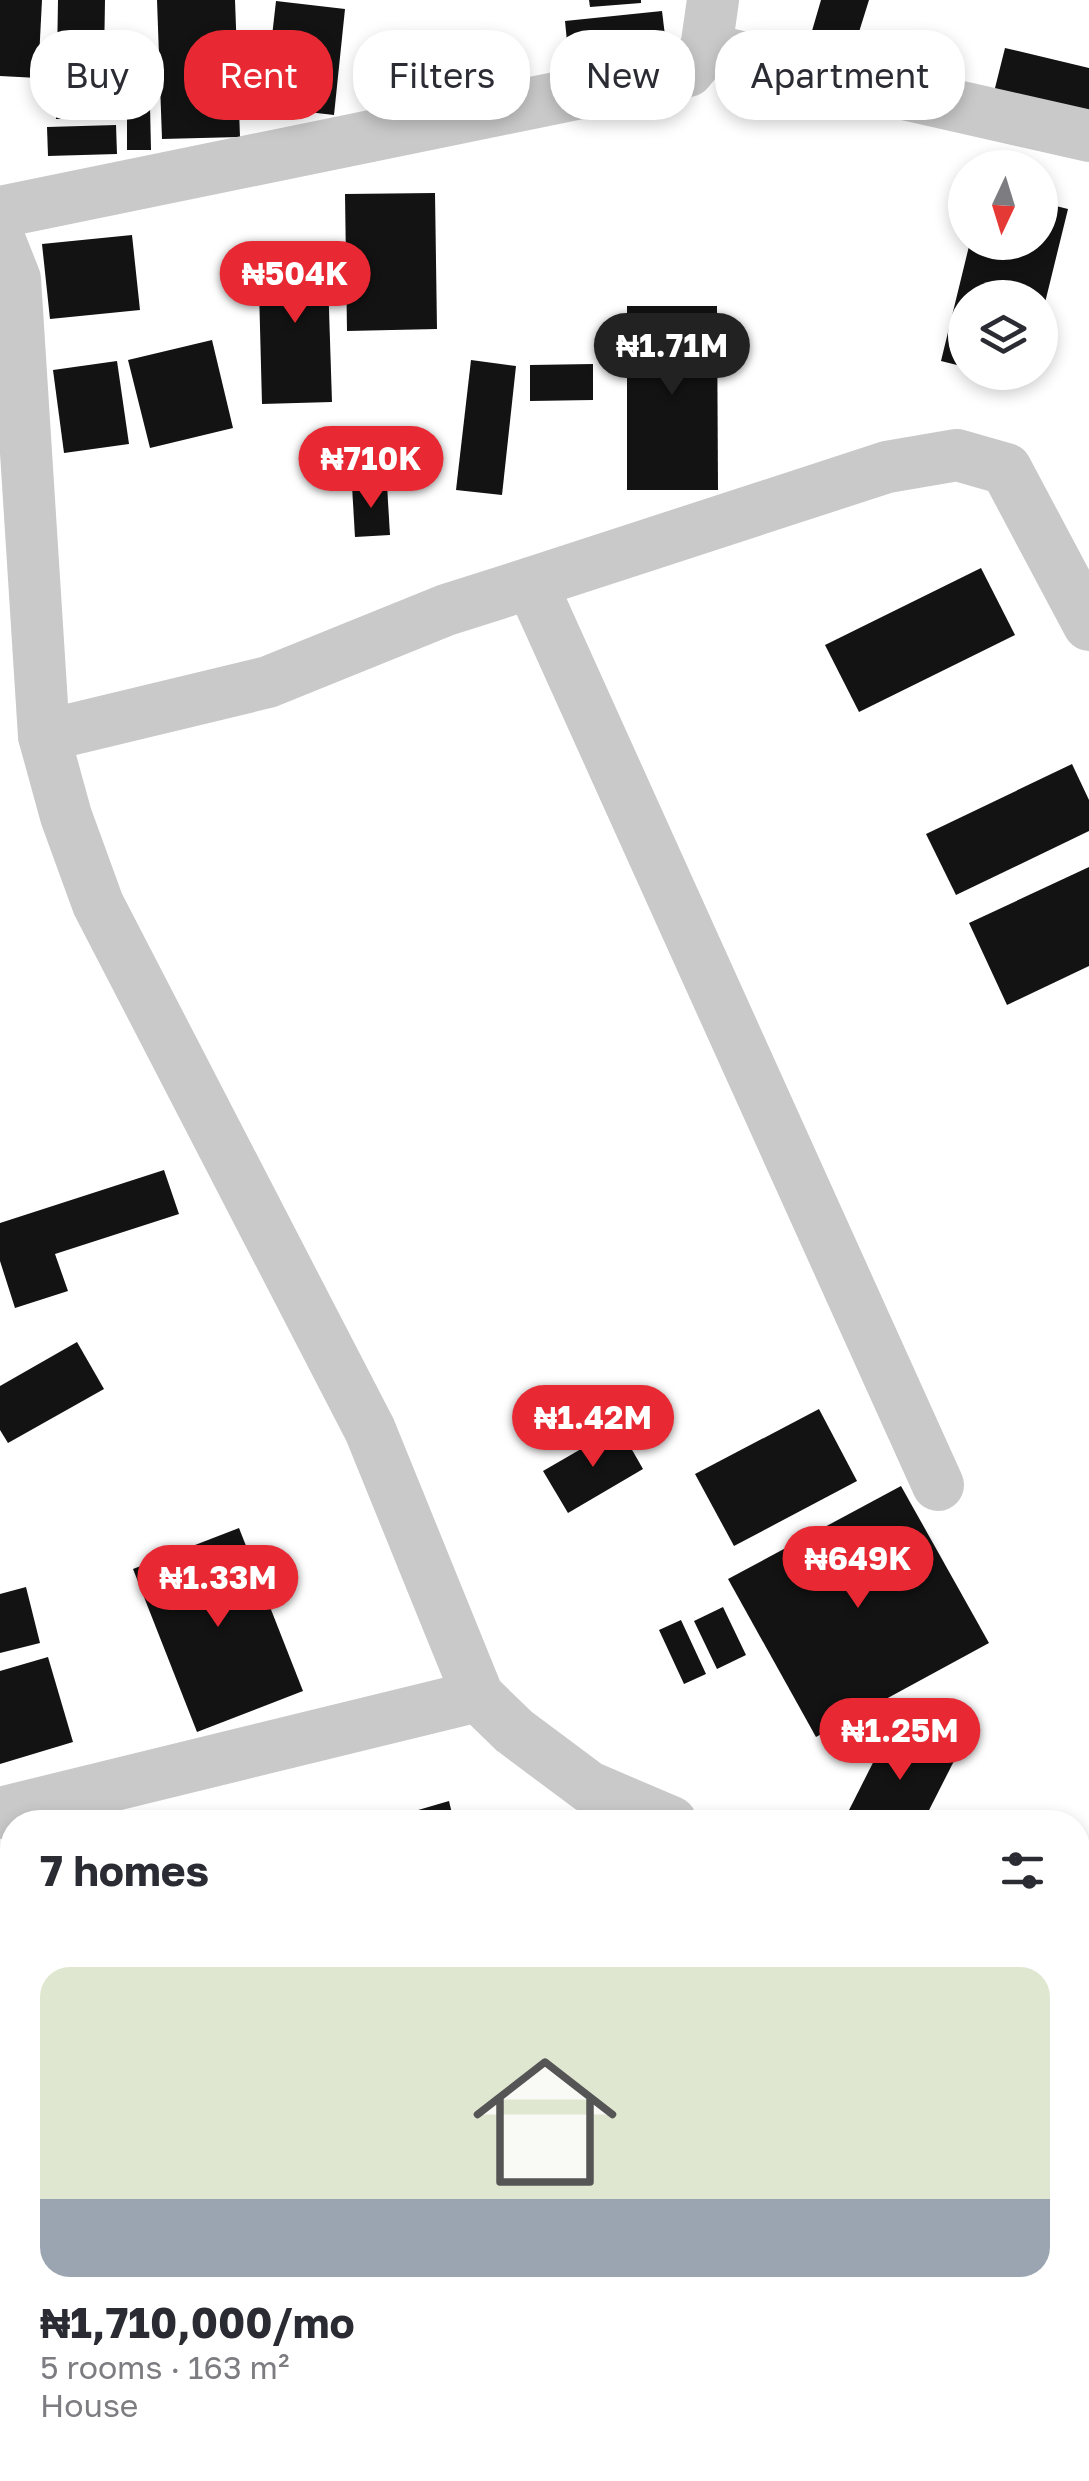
<!DOCTYPE html>
<html lang="en">
<head>
<meta charset="utf-8">
<style>
  :root { --surface:#fff; --page:#f7f7f7; --text:#2b2b33; --muted:#7c7c81; --accent:#e82933 }
  body { margin:0; font-family:"Golos Text",sans-serif; background:var(--page); color:var(--text); height:100vh; display:flex; flex-direction:column; font-size:38px; white-space:nowrap }
  * { box-sizing:border-box; margin:0 }
  p { font-size:32px; color:var(--muted) }
  .icon { flex:none; width:55px; height:55px; fill:none; stroke:currentColor; stroke-width:2; stroke-linecap:round; stroke-linejoin:round }
  .map { position:relative; flex:1; overflow:hidden }
  .sheet { position:absolute; left:0px; top:1810px; width:1090px; height:672px; display:flex; flex-direction:column; background:var(--surface); border-radius:40px 40px 0 0; box-shadow:0 5px 15px #0003 }
  .sheet>* { flex:none }
  .top-card { position:absolute; left:30px; top:30px; width:1030px; height:90px; display:flex; gap:20px }
  .needle { width:65px; rotate:184deg }
  .controls { position:absolute; left:948px; top:150px; display:grid; gap:20px }
  .controls a { display:grid; place-items:center; width:110px; height:110px; border-radius:50%; background:var(--surface); box-shadow:0 5px 15px #0003; font-size:50px }
  .price { position:absolute; translate:-50% -85px; padding:0 22px; border-radius:35px; background:var(--accent); color:#fff; font-size:32px; line-height:65px; filter:drop-shadow(0 2px 5px #0008) }
  .price::after { content:''; position:absolute; left:50%; top:60px; width:30px; height:22px; margin-left:-15px; background:inherit; clip-path:polygon(0 0,100% 0,50% 100%) }
  .price.active { background:#222; color:#fff }
  ul { padding:0; list-style:none }
  li { display:grid; align-content:center; gap:20px; height:530px; padding:0 40px }
  li span { display:grid; place-items:center; height:310px; border-radius:30px; color:#555 }
  li>.icon { margin-inline-start:auto }
  span .icon { width:180px; height:180px; fill:#fffc; stroke-width:1 }
  li b { font-size:42px }
  h2 { display:flex; justify-content:space-between; align-items:center; height:120px; padding:0 40px; font-size:42px }
  .chip { padding:0 35px; border-radius:40px; background:var(--surface); box-shadow:0 5px 15px #0003; font-size:35px; line-height:90px }
  .chip.active { background:var(--accent); color:#fff }
  .map>svg:first-child { display:block }
  .building { fill:#131313 }
  .lines { fill:none; stroke-linecap:round; stroke-linejoin:round }
  .minor { stroke:#c9c9c9; stroke-width:52 }
</style>
</head>
<body>
<div class="map">
<svg width="1089" height="2481" viewBox="0 0 1089 2481">
  <rect width="100%" height="100%" fill="#fff"/>
  <g class="building">
    <path d="M0,0H42L38,78L0,76Z"/>
    <path d="M58,0H105L103,119H56Z"/>
    <path d="M157,0H235L240,137L162,139Z"/>
    <path d="M589,0H641V3L590,7Z"/>
    <path d="M821,0H869L850,61L807,48Z"/>
    <path d="M276,1L345,9L334,115L264,107Z"/>
    <path d="M662,11L667,52L569,62L565,21Z"/>
    <path d="M1005,48L1089,68V119L993,96Z"/>
    <path d="M127,106H150L151,150H127Z"/>
    <path d="M116,125L117,154L48,156L47,127Z"/>
    <path d="M435,193L437,329L347,331L345,194Z"/>
    <path d="M1040,202L1068,209L1041,319L1040,298H965V367L941,361L970,242H1040Z"/>
    <path d="M132,235L140,310L50,319L42,244Z"/>
    <path d="M327,248L332,402L262,404L258,251Z"/>
    <path d="M627,306H717L718,490H627Z"/>
    <path d="M212,340L233,428L150,448L128,360Z"/>
    <path d="M471,360L516,366L502,495L456,490Z"/>
    <path d="M117,361L129,444L64,453L53,370Z"/>
    <path d="M593,364V400L530,401V365Z"/>
    <path d="M996,372H1029L1026,381Z"/>
    <path d="M387,485L390,535L355,537L352,486Z"/>
    <path d="M981,568L1015,635L859,712L825,645Z"/>
    <path d="M1072,764L1089,800V831L956,895L926,834Z"/>
    <path d="M1089,867V966L1007,1005L969,923Z"/>
    <path d="M164,1170L179,1214L55,1254L68,1291L15,1308L0,1261V1223Z"/>
    <path d="M77,1342L104,1389L8,1443L0,1430V1386Z"/>
    <path d="M819,1409L857,1481L734,1546L695,1474Z"/>
    <path d="M619,1427L643,1469L568,1513L543,1471Z"/>
    <path d="M901,1486L989,1643L816,1737L728,1579Z"/>
    <path d="M239,1528L303,1691L197,1732L133,1569Z"/>
    <path d="M26,1587L40,1643L0,1653V1594Z"/>
    <path d="M723,1607L746,1655L717,1669L694,1621Z"/>
    <path d="M681,1620L706,1674L684,1684L659,1630Z"/>
    <path d="M48,1657L73,1742L0,1764V1671Z"/>
    <path d="M890,1729L954,1761L923,1822H843Z"/>
    <path d="M449,1801L454,1822H403L401,1815Z"/>
    <path d="M12,2372V2470H155L157,2479L0,2481V2375Z"/>
  </g>
  <g class="lines">
    <g class="minor">
      <path d="M706,49L1089,136"/>
      <path d="M0,212L688,71L706,49L713,0"/>
      <path d="M0,241L15,279L44,736L66,816L98,904L370,1430L478,1696L514,1731L589,1787L671,1822"/>
      <path d="M531,583L887,467L957,455L1006,469L1089,625"/>
      <path d="M44,736L268,682L446,610L531,583L938,1485"/>
      <path d="M0,1813L478,1696"/>
      <path d="M1078,1984L1089,1988"/>
      <path d="M0,2323L12,2320"/>
    </g>
  </g>
</svg>
<div class="controls">
<a><svg class="needle" viewBox="-14 -14 28 28"><path d="M0-13l5 13h-10z" fill="#e53935"/><path d="M0 13l5-13h-10z" fill="#7c7c81"/></svg></a>
<a><svg class="icon" aria-label="layers" viewBox="0 0 24 24"><path d="M12 4l9 5-9 5-9-5zM3 14l9 5 9-5"/></svg></a>
</div>
<b class="price" style="left:295px;top:326px">₦504K</b>
<b class="price active" style="left:672px;top:398px">₦1.71M</b>
<b class="price" style="left:371px;top:511px">₦710K</b>
<b class="price" style="left:593px;top:1470px">₦1.42M</b>
<b class="price" style="left:858px;top:1611px">₦649K</b>
<b class="price" style="left:218px;top:1630px">₦1.33M</b>
<b class="price" style="left:900px;top:1783px">₦1.25M</b>
<div class="top-card">
<a class="chip">Buy</a>
<a class="chip active">Rent</a>
<a class="chip">Filters</a>
<a class="chip">New</a>
<a class="chip">Apartment</a>
</div>
<section class="sheet">
<h2>7 homes<svg class="icon" aria-label="filters" viewBox="0 0 24 24"><path d="M4 7h16M4 17h16"/><circle cx="9" cy="7" r="2"/><circle cx="15" cy="17" r="2"/></svg></h2>
<ul>
<li><span style="background:linear-gradient(#dfe7d0 75%,#9aa5b1 0)"><svg class="icon" aria-label="home" viewBox="0 0 24 24"><path d="M3 11l9-7 9 7M6 9v11h12V9"/></svg></span><div><b>₦1,710,000/mo</b><p>5 rooms · 163 m²</p><p>House</p></div></li>
</ul>
</section>
</div>
</body>
</html>
